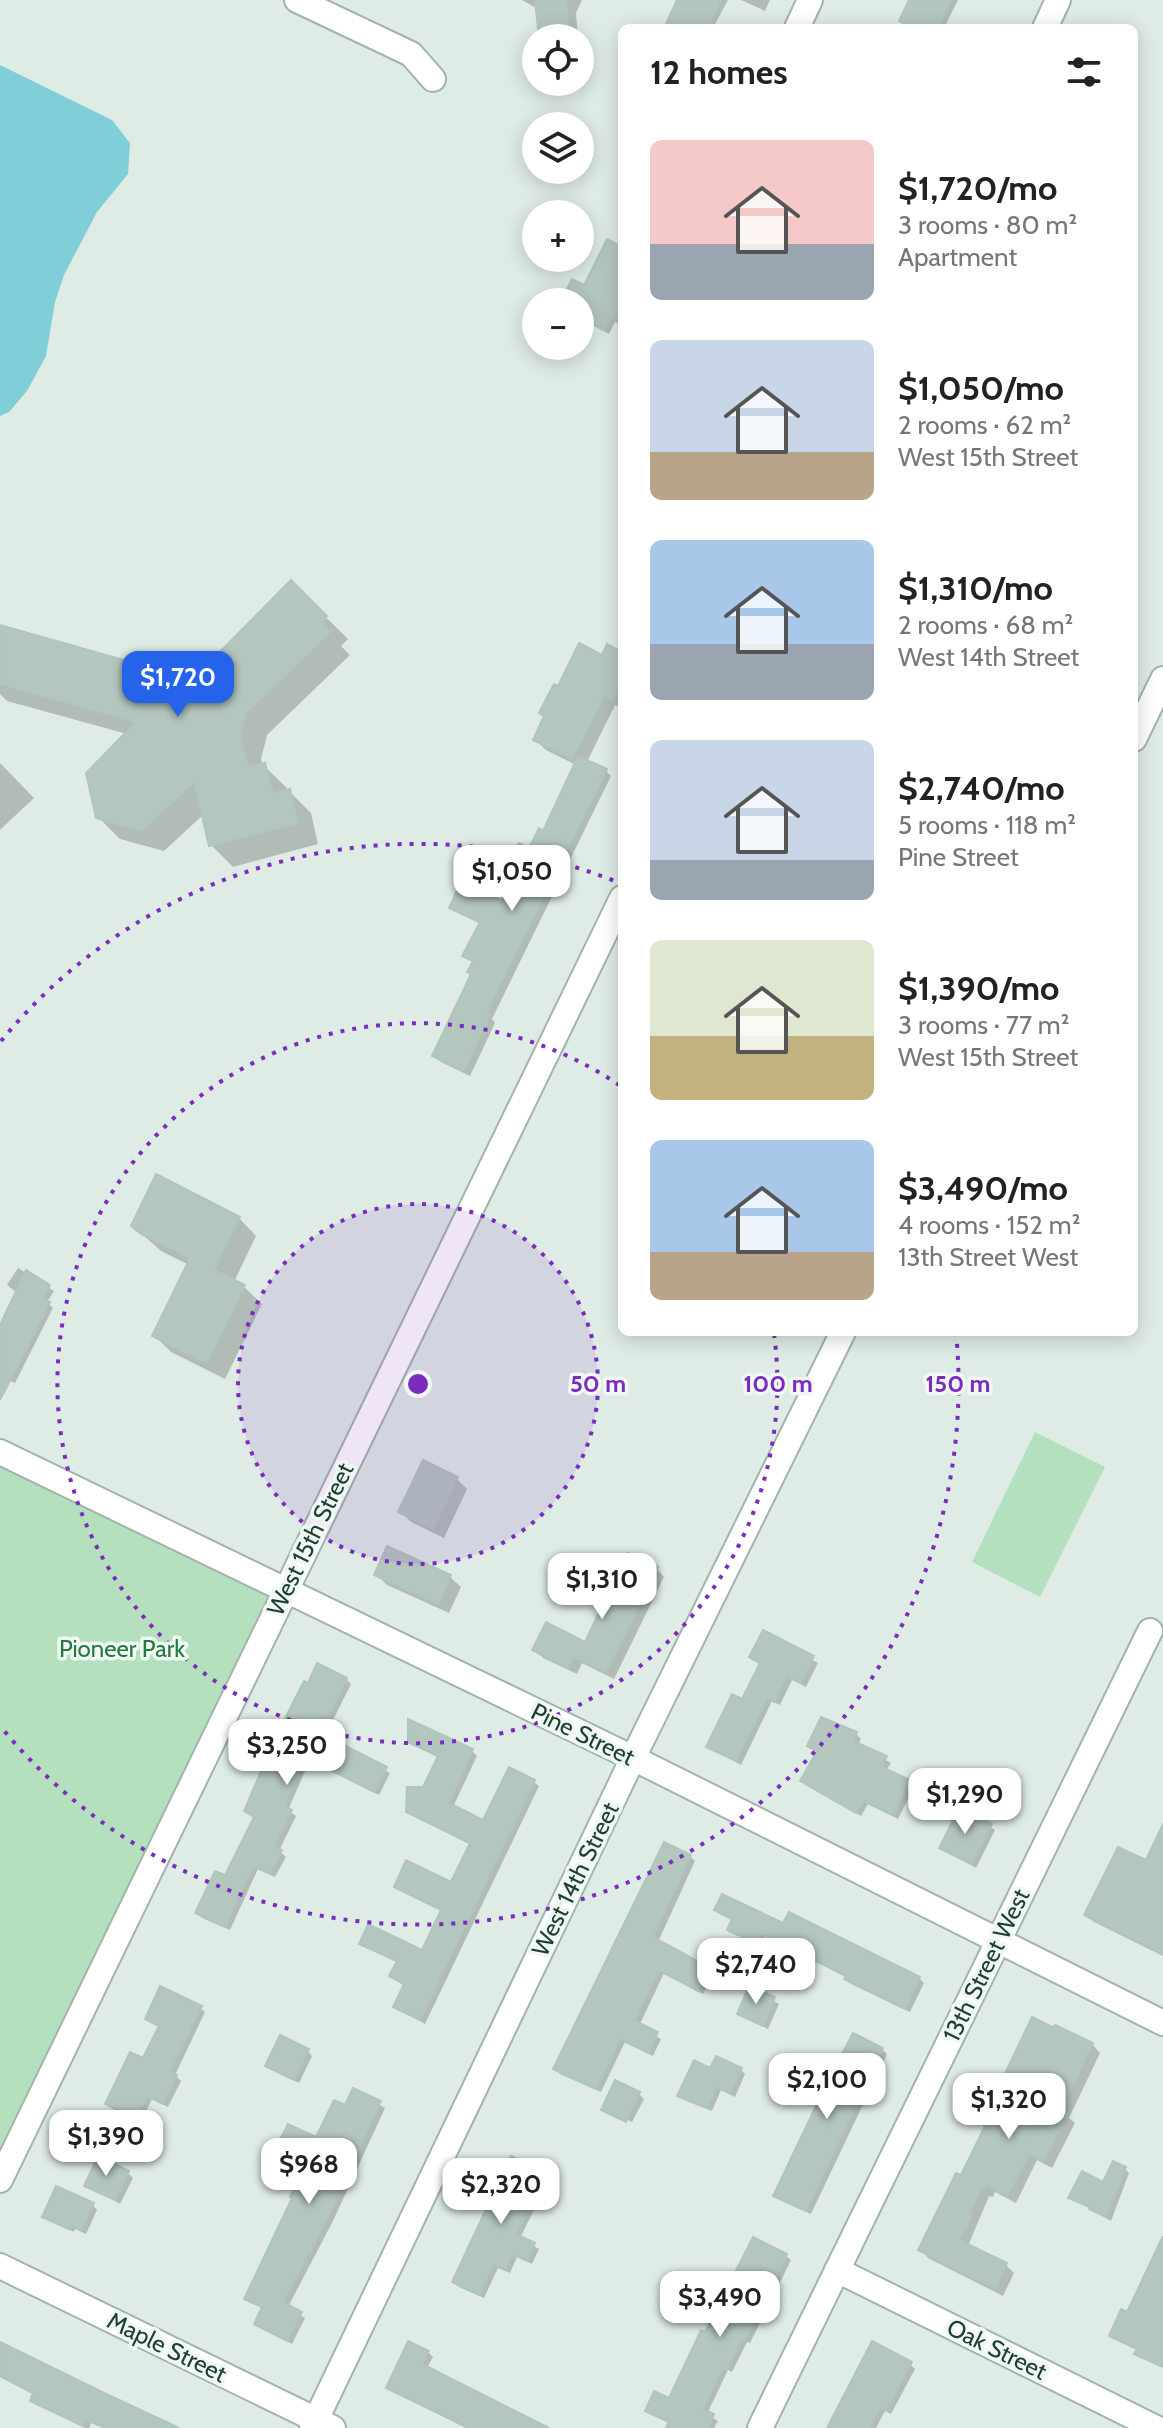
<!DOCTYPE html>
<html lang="en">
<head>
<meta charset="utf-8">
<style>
  :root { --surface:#fff; --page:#f2f2f2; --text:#222; --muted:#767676; --accent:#2563eb }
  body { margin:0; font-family:Cabin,sans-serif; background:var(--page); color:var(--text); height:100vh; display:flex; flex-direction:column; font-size:30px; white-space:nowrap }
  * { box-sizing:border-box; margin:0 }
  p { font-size:26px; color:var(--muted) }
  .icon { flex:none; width:44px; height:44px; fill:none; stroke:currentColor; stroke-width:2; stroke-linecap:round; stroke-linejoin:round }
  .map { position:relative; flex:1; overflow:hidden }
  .drawer { position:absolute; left:618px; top:24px; width:520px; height:1312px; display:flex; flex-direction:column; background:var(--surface); border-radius:12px; box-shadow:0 4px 20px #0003 }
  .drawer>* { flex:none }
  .fabs { position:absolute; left:522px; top:24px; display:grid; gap:16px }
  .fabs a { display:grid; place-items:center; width:72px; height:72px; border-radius:50%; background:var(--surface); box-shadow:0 4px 20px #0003; font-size:40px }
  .price { position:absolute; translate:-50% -68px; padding:0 18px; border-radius:16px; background:#fff; color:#222; font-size:26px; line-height:52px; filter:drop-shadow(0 2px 4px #0008) }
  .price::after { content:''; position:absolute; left:50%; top:48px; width:24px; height:18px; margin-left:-12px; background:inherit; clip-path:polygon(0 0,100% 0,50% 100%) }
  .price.current { background:var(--accent); color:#fff }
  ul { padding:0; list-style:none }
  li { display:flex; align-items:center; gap:24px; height:200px; padding:0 32px }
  li span { display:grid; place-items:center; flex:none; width:224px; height:160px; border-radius:12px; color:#555 }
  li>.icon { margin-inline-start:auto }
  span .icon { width:96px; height:96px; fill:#fffc; stroke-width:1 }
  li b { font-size:34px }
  h2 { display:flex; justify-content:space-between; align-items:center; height:96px; padding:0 32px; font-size:34px }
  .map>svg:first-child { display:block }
  .green { fill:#b5e0be }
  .water { fill:#80ced8 }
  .shadow { fill:#0003 }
  .building { fill:#b4c7be; stroke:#b0c6bc; stroke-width:2 }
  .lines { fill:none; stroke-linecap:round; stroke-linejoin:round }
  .minor-casing { stroke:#a1b4ac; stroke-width:28 }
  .minor { stroke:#fff; stroke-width:24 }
  .ring { fill:none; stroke:#7b2cbf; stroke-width:4; stroke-dasharray:4 8 }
  .labels { text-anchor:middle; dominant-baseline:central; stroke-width:7; stroke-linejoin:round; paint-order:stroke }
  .street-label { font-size:24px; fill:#1e3d33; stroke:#eff8f3 }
  .park-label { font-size:24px; fill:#247840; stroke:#eff8f3 }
  .centre { fill:#7b2cbf; stroke:#eff8f3; stroke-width:4 }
  .ring-label { font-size:24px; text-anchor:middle; font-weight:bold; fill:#7b2cbf; stroke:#eff8f3; stroke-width:7; stroke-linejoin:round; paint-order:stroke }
</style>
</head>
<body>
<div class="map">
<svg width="1163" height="2428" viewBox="0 0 1163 2428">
  <rect width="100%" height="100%" fill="#dfece5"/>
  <g class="green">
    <path d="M1035,1432L1105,1467L1040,1597L972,1562Z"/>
    <path d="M0,1452L284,1590L0,2180Z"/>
  </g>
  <path class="water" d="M0,65L112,120L130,143L128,174L97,212L64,275L55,302L46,356L27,391L9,412L0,416Z"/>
  <g class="shadow">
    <path d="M522,0H582L576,13L578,38H541L538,9Z"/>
    <path d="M680,0H728L713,28H667Z"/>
    <path d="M741,0H770L765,11Z"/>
    <path d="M911,0H958L944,28H910L902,20Z"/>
    <path d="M622,249V319L619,324L615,322L609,334L580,319V302H562L584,288Z"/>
    <path d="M291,583L348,639L341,646L350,655L267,735L261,759L263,765L286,787L287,792H290L311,813L318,844L233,867L211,845L204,814L164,851L120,839L98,817L127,734L7,701L0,694V627L180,678L204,670Z"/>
    <path d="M622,654V709L615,705L587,762L605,770L611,776L492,1019L495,1023L470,1076L441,1062L435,1056L473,975L474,963L465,955L481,924L458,913L452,907L503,903L520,870L512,863L530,851L544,833L576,765L546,750L536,740L559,688L603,657Z"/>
    <path d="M0,763L34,798L0,830Z"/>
    <path d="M239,1218L256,1236L234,1282L244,1287L262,1304L225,1379L171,1352L154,1335L189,1265L161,1251L133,1226Z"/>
    <path d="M18,1268L54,1291L47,1302L53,1308L15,1383L0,1376V1330L17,1293L7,1285Z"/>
    <path d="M456,1478L467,1489L444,1538L411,1522L401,1512Z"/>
    <path d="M388,1549L450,1577L461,1587L449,1613L387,1585L376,1574Z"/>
    <path d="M657,1569L664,1577L614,1679L582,1663L577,1674L543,1658L535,1650L586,1645Z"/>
    <path d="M764,1633L818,1663L806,1687L792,1680L780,1705L772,1701L741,1765L709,1747L743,1701L761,1664L752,1657Z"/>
    <path d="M346,1679L351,1684L324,1738L390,1773L379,1795L310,1760L288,1810L296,1816L279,1851L286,1857L275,1877L258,1869L230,1930L202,1918L198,1913L226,1878L256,1818L246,1811L309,1686Z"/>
    <path d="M822,1719L856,1734L861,1739L858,1745L891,1763L886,1771L914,1787L898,1819L868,1804L861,1816L803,1781L818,1752L809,1745Z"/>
    <path d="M410,1722L472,1751L477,1756L453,1807L484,1822L534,1782L539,1786L425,2024L395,2007L406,1985L391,1976L398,1963L362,1944L423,1953L442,1911L396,1886L452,1884L471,1845L414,1816L408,1811L425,1789L439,1758L410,1741Z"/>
    <path d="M940,1785L968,1801L963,1811L995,1830L976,1868L941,1848L954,1822L929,1806Z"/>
    <path d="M690,1856L695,1861L658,1942L714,1974L703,1994L664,1973L639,2026L661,2039L653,2056L625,2042L601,2092L560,2074L555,2069Z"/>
    <path d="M1163,1873V1956L1094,1922L1087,1915Z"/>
    <path d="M716,1909L784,1926L919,1978L924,1983L910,2012L851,1984L848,1977L765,1936L760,1946L734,1934L730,1930L734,1920Z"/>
    <path d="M750,1988L779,2004L768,2029L739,2014Z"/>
    <path d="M200,2008L205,2012L175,2075L181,2081L168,2107L152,2099L141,2122L112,2108L108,2104L144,2061L161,2027L147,2018Z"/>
    <path d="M1092,2044L1100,2053L1069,2118L1075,2123L1052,2168L1037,2160L1016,2203L995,2192L993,2197L989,2196L968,2246L1006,2265L1014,2273L1003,2296L928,2258L920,2249L962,2177Z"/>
    <path d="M882,2049L887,2054L811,2214L780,2200L775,2195L818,2105L800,2094L826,2088Z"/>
    <path d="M308,2051L312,2056L299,2083L267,2065Z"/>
    <path d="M711,2070H741L745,2074L735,2097L721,2090L712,2111L684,2100L679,2095Z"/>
    <path d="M354,2091L385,2108L333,2221L288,2307L305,2318L292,2344L256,2324L263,2309L246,2298L309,2160L280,2144L317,2140L346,2107Z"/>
    <path d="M639,2094L644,2099L632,2122L606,2110Z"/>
    <path d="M1124,2168L1129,2173L1111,2221L1070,2197L1103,2184Z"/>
    <path d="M128,2173L133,2178L120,2204L87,2185Z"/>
    <path d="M544,2175L549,2180L520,2238L539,2249L532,2264L517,2257L510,2273L498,2268L484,2298L459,2287L454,2282Z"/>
    <path d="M93,2205L97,2210L86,2234L75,2229L74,2232L44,2216Z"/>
    <path d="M1163,2240V2368L1142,2358L1137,2353L1138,2350L1112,2335L1128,2314Z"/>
    <path d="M786,2256L791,2260L750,2343L747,2342L732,2372L728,2370L707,2414L718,2421L714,2428H668L671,2423L647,2410L670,2400L706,2335Z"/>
    <path d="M0,2344L174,2428H103L91,2423L89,2428H85L37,2405L32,2400L35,2395L0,2377Z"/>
    <path d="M428,2352L433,2357L427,2368L547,2428H466L393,2392L388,2387Z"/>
    <path d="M910,2364L915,2369L891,2414L885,2411L876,2428H830Z"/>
  </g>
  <g class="building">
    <path d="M535,0H566L570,38H539Z"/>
    <path d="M677,0H721L708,28H664Z"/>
    <path d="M909,0H951L938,28H914L899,21Z"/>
    <path d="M607,239L622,247V305L614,320L610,318L604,330L580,318V302H560L572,279L584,285Z"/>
    <path d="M291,580L327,616L321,623L330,632L246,713L240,736L248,767L265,763L273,793L290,789L298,823L209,846L194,782L141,831L96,818L86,773L136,722L0,684V625L180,676L203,669Z"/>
    <path d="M579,643L602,655L607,644L622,652V679L612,700L604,696L572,759L533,740L544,716L539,713L554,684L558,686Z"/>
    <path d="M578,756L607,769L486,1013L490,1015L464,1071L432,1056L471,974L467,972L473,961L462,956L480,922L449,908L461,882L502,901L519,868L509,863L519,843L529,848L539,828L543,831Z"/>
    <path d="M156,1174L240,1217L214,1270L245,1285L207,1363L152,1336L190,1258L141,1234L131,1226Z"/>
    <path d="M26,1270L50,1285L42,1298L50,1302L0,1400V1325Z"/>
    <path d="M423,1460L458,1477L433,1529L398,1512Z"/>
    <path d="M387,1546L451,1575L438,1604L374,1575Z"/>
    <path d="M627,1553L658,1567L606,1672L574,1657L568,1668L532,1650L546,1622L585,1642Z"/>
    <path d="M763,1630L814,1656L801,1683L787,1676L774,1702L767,1698L736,1761L706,1747L732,1694L742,1699L760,1663L749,1657Z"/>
    <path d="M317,1663L347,1678L320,1733L387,1767L374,1792L305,1757L284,1806L292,1810L274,1847L282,1850L270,1874L253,1866L225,1927L195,1913L215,1871L225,1875L254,1817L244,1811L277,1734L304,1681L308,1683Z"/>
    <path d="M821,1717L857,1732L853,1741L887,1756L882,1767L910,1780L893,1815L863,1801L856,1813L800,1781L817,1751L807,1746Z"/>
    <path d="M408,1719L473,1749L449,1803L483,1820L509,1767L535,1780L420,2020L393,2007L404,1984L389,1976L397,1961L359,1944L368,1924L422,1950L441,1910L394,1887L406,1860L451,1882L470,1843L406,1812L407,1787H423L438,1756L408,1742Z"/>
    <path d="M939,1782L964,1795L951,1820L926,1806Z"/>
    <path d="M960,1807L992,1824L971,1864L939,1848Z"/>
    <path d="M1163,1824V1955L1084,1915L1118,1847L1146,1860Z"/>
    <path d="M664,1842L691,1855L653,1937L710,1968L698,1991L658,1970L635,2021L658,2032L648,2053L620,2039L596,2089L553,2069Z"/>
    <path d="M722,1894L783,1923L789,1912L920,1977L905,2009L844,1979L846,1976L760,1933L755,1943L727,1930L732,1919L714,1910Z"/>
    <path d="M160,1986L202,2006L170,2071L177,2075L163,2104L147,2096L136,2119L105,2104L130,2052L143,2058L159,2026L145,2019Z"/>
    <path d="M749,1986L775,1997L763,2026L737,2014Z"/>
    <path d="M1032,2017L1054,2028L1055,2025L1093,2043L1061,2110L1068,2113L1044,2161L1029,2154L1007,2196L986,2185L984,2190L981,2189L969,2213L972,2215L959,2240L1007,2263L995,2289L918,2250L956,2173L961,2175L985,2126L981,2124Z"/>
    <path d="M853,2033L883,2048L806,2211L773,2196L817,2104L798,2094L807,2076L825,2086Z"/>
    <path d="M280,2035L309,2049L294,2080L265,2066Z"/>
    <path d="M716,2056L742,2068L730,2093L716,2087L707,2108L677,2096L694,2060L710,2068Z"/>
    <path d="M615,2080L640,2092L626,2122L601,2110Z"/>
    <path d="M353,2088L381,2101L329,2215L283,2302L302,2312L287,2341L254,2324L262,2307L244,2299L292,2198L290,2197L308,2159L278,2144L288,2124L316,2137L334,2100L345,2105Z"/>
    <path d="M98,2156L129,2171L115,2200L84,2186Z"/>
    <path d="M511,2156L546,2174L516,2234L535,2243L527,2261L512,2254L505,2269L493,2264L479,2295L452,2282Z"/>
    <path d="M1113,2161L1126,2167L1106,2217L1089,2209L1090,2207L1068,2198L1082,2171L1103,2182Z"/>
    <path d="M56,2186L94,2203L81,2230L70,2225L69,2229L42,2217Z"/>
    <path d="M1163,2236V2367L1134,2354L1137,2349L1109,2336L1121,2309L1127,2312Z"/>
    <path d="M753,2237L787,2254L745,2340L742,2338L727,2369L723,2367L703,2409L714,2414L708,2428H666L669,2422L645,2411L654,2391L669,2398L701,2330L705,2332Z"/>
    <path d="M408,2341L429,2351L422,2364L549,2428H470L386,2388Z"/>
    <path d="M872,2341L912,2362L886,2410L880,2407L869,2428H827Z"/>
    <path d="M0,2342L100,2391L179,2428H105L86,2419L83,2426L30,2401L33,2393L0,2376Z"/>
  </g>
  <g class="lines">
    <defs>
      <g id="minor">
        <path d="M297,0L411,54L433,79"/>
        <path d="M797,28L810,0"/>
        <path d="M1045,28L1058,0"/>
        <path d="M1134,739L1163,679"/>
        <path d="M0,1452L633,1758L1163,2023"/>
        <path d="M0,2180L622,898"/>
        <path d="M0,2266L333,2428"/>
        <path d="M837,2270L1156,2428"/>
        <path d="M312,2428L633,1758L843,1332"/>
        <path d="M760,2428L1150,1631"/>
      </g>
    </defs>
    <use href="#minor" class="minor-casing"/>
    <use href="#minor" class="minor"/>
  </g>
  <circle cx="418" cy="1384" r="180" fill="#7b2cbf" fill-opacity=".12"/>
  <g class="ring">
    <circle cx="418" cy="1384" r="180"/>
    <path d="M774 1334A360 360 0 1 1 622 1087"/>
    <path d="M1 1041A540 540 0 0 1 620 883M956 1332A540 540 0 0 1 1 1727"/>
  </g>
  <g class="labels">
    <g class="street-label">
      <text transform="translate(310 1539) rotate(-64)">West 15th Street</text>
      <text transform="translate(583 1734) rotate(26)">Pine Street</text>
      <text transform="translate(575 1879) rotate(-64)">West 14th Street</text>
      <text transform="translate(986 1965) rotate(-64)">13th Street West</text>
      <text transform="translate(167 2347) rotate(26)">Maple Street</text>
      <text transform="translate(997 2349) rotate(26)">Oak Street</text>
    </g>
    <g class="park-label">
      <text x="122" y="1648">Pioneer Park</text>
    </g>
  </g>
  <circle cx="418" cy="1384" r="12" class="centre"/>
  <g class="ring-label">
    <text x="598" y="1392">50 m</text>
    <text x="778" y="1392">100 m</text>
    <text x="958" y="1392">150 m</text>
  </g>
</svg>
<div class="fabs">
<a><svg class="icon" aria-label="locate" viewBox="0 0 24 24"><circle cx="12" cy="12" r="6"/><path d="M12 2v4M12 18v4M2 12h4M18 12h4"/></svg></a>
<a><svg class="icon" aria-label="layers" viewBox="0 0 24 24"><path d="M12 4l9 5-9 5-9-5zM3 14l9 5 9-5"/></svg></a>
<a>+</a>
<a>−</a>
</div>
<b class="price current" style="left:178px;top:719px">$1,720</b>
<b class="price" style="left:512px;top:913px">$1,050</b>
<b class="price" style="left:602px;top:1621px">$1,310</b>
<b class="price" style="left:287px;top:1787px">$3,250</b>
<b class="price" style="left:965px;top:1836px">$1,290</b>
<b class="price" style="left:756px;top:2006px">$2,740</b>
<b class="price" style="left:827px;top:2121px">$2,100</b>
<b class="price" style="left:1009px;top:2141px">$1,320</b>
<b class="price" style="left:106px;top:2178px">$1,390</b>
<b class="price" style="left:309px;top:2206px">$968</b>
<b class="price" style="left:501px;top:2226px">$2,320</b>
<b class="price" style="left:720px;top:2339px">$3,490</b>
<section class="drawer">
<h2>12 homes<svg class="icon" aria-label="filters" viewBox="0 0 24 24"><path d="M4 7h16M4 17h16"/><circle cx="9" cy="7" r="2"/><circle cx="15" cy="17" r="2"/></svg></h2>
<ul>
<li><span style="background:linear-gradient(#f6c9c9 65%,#9aa5b1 0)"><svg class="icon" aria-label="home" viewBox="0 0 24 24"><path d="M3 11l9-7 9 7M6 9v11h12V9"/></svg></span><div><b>$1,720/mo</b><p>3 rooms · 80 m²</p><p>Apartment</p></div></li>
<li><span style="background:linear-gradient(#c9d6e8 70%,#b9a48a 0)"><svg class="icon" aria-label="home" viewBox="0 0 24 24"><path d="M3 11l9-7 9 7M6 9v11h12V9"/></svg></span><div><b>$1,050/mo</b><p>2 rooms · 62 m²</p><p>West 15th Street</p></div></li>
<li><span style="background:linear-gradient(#a9c7e8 65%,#9aa5b1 0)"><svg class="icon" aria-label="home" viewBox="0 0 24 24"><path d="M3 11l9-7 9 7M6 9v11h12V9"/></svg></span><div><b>$1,310/mo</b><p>2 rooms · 68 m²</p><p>West 14th Street</p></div></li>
<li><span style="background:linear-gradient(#c9d6e8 75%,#9aa5b1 0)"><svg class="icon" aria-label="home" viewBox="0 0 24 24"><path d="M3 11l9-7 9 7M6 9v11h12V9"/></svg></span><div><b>$2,740/mo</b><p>5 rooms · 118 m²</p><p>Pine Street</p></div></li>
<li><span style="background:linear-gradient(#dfe7d0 60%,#c2b280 0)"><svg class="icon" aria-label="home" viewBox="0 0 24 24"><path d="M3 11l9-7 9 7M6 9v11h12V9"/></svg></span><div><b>$1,390/mo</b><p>3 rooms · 77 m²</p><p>West 15th Street</p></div></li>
<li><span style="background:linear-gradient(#a9c7e8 70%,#b9a48a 0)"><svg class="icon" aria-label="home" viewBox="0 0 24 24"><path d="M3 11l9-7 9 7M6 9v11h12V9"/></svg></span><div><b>$3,490/mo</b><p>4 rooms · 152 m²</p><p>13th Street West</p></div></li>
</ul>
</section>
</div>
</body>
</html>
